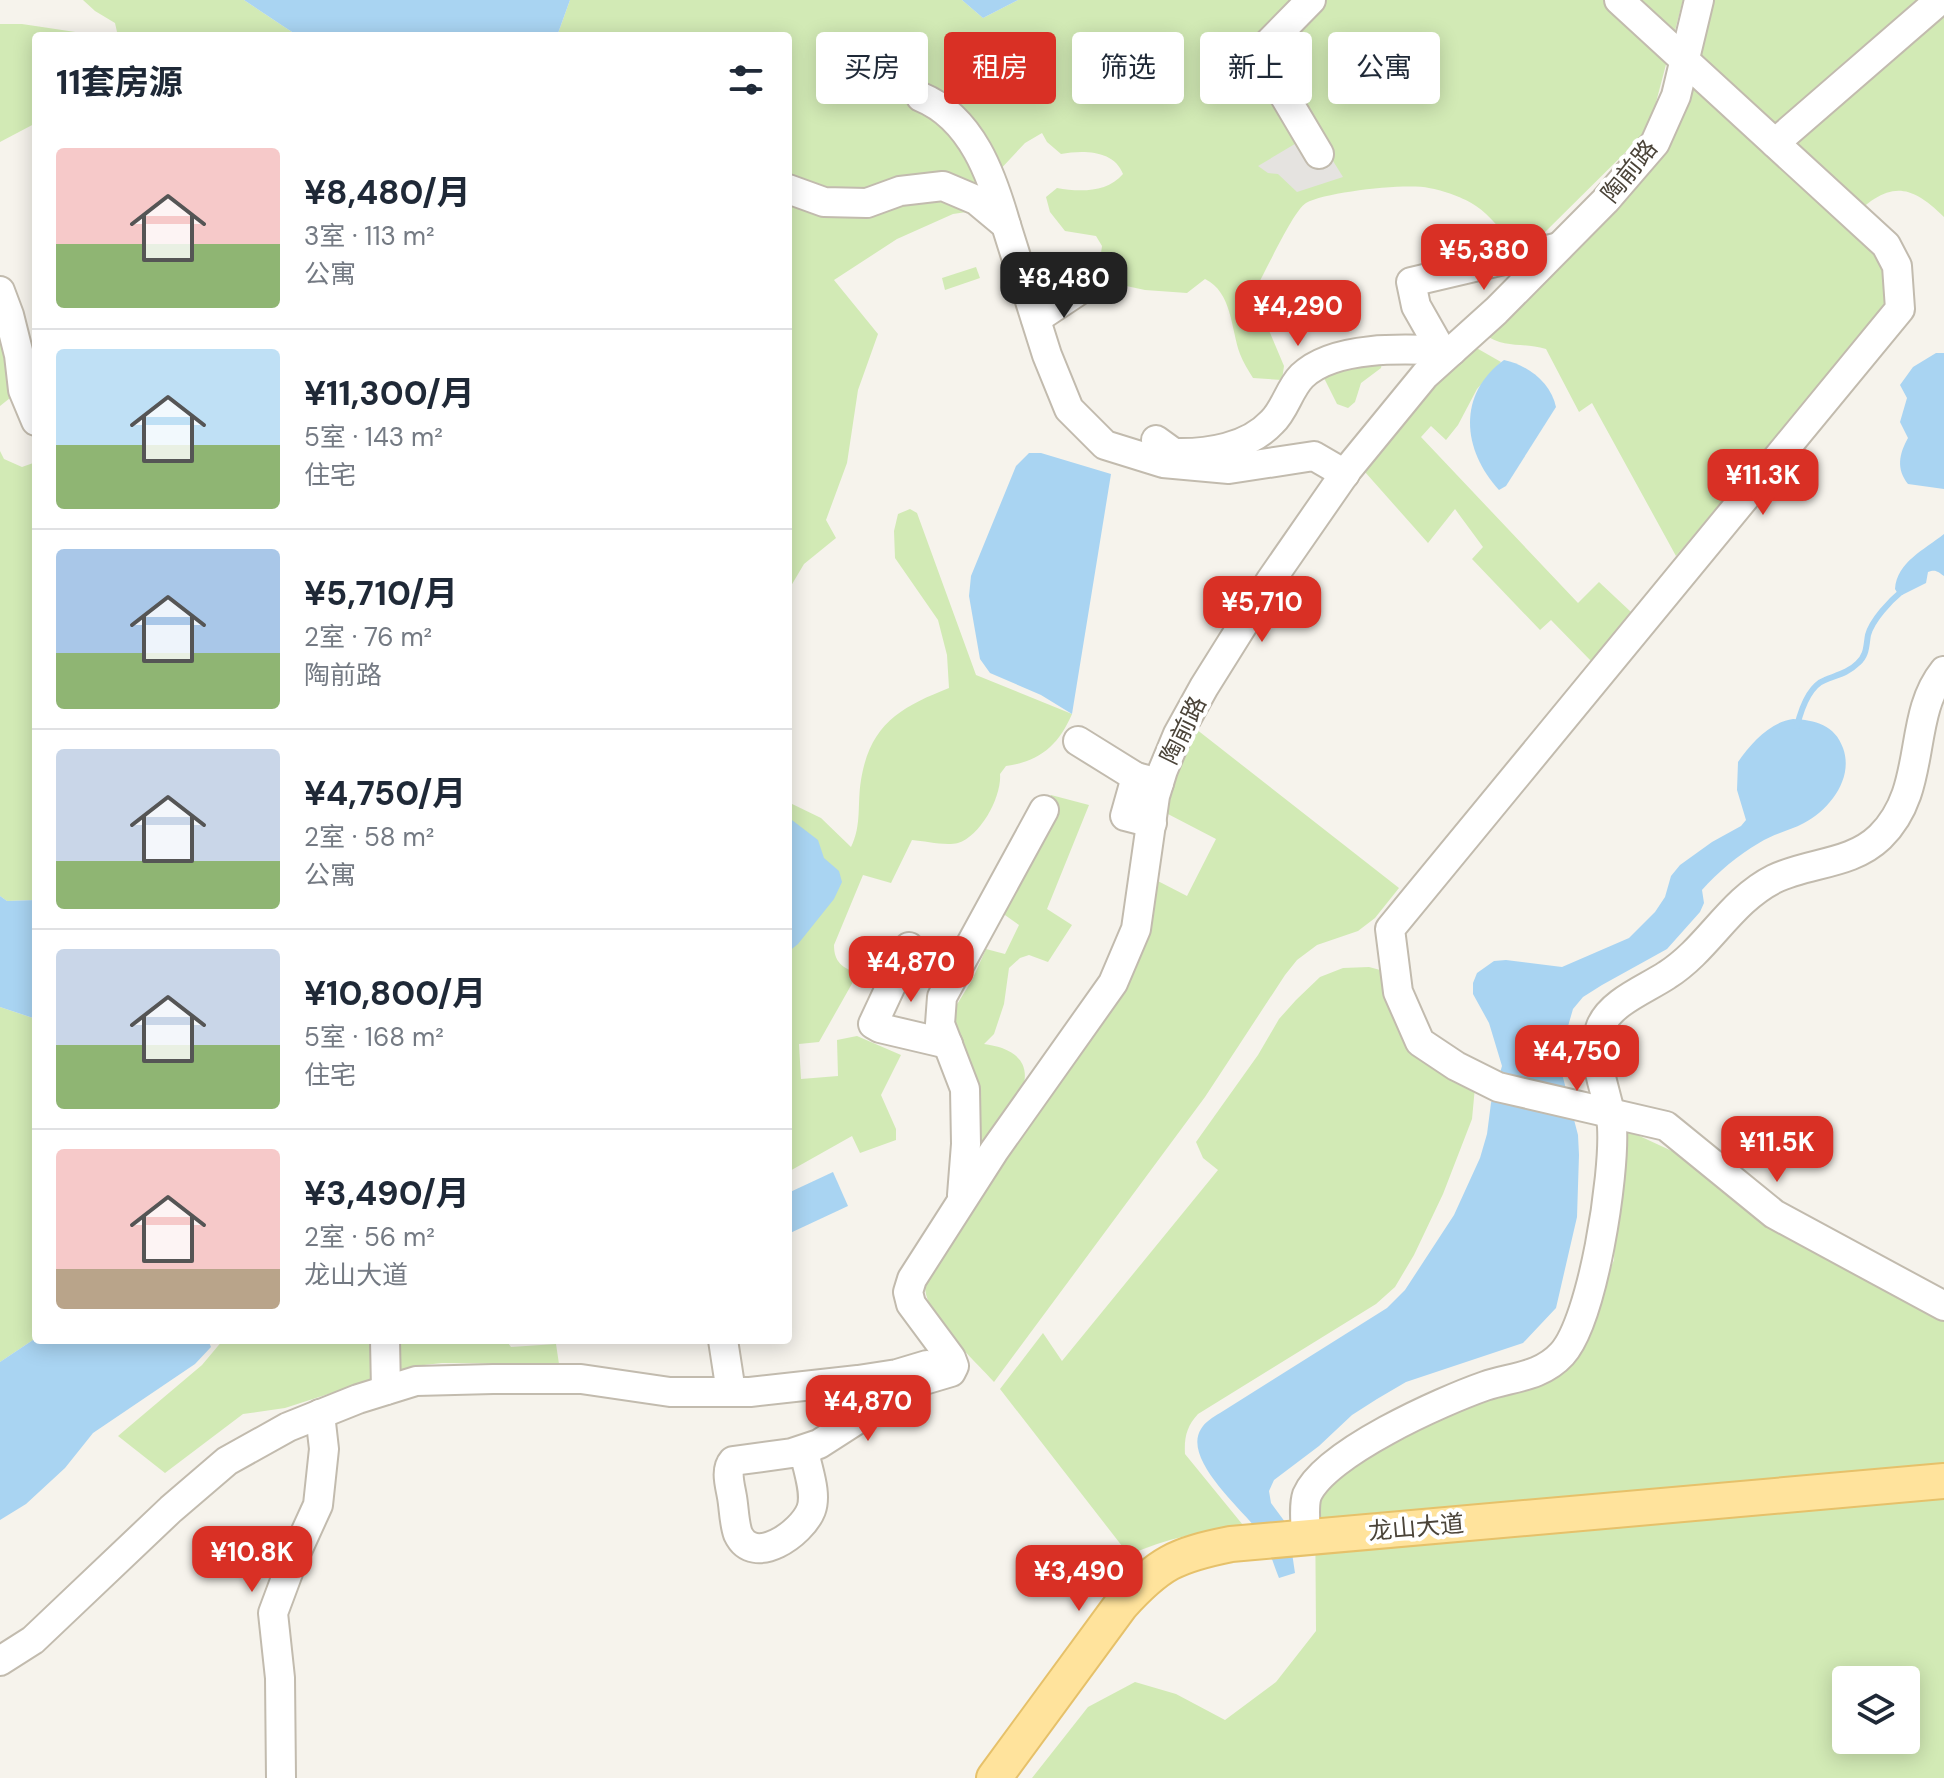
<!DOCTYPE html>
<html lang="zh">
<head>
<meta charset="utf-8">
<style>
  :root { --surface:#fff; --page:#f6f6f7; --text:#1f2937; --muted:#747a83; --line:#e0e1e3; --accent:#d93025 }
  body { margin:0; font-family:"DM Sans","Noto Sans SC",sans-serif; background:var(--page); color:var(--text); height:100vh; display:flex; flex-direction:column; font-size:30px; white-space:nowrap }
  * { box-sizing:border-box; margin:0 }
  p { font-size:26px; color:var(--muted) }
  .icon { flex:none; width:44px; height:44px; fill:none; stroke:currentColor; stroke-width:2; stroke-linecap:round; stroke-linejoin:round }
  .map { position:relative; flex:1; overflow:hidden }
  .details { position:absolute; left:32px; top:32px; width:760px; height:1312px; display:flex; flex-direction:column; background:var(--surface); border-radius:8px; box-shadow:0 4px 20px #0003 }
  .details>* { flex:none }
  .hud { position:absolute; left:816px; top:32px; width:760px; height:72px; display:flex; gap:16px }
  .buttons { position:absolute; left:1832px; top:1666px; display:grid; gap:16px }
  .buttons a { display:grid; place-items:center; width:88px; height:88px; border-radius:8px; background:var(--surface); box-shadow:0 4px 20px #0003; font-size:40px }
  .price { position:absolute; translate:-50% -68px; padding:0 18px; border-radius:16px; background:var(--accent); color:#fff; font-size:26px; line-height:52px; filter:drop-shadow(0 2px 4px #0008) }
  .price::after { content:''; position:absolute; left:50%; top:48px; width:24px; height:18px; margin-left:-12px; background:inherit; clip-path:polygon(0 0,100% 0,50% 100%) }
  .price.selected { background:#222; color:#fff }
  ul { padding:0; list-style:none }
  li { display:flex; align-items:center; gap:24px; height:200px; padding:0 24px }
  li+li { border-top:2px solid var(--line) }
  li span { display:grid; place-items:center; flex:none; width:224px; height:160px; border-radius:8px; color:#555 }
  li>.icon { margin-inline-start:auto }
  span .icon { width:96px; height:96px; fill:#fffc; stroke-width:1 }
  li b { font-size:34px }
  h2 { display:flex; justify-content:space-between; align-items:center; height:96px; padding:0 24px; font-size:34px }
  .tag { padding:0 28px; border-radius:8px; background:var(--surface); box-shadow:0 4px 20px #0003; font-size:28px; line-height:72px }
  .tag.selected { background:var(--accent); color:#fff }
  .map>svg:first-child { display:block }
  .green { fill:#d2eab5; fill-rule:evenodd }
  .parking { fill:#e5e3e0 }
  .water { fill:#a9d4f2 }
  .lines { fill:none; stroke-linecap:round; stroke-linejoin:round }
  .stream { stroke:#a9d4f2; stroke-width:6 }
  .minor-casing { stroke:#c2bbae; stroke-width:32 }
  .major-casing { stroke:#e6c16a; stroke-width:38 }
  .minor { stroke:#fff; stroke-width:28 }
  .major { stroke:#ffe39c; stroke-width:34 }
  .labels { text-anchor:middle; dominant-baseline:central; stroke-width:8; stroke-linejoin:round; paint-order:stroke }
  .street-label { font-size:24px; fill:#4b4439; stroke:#fff }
</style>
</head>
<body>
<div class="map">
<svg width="1944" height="1778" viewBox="0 0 1944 1778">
  <rect width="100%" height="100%" fill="#f6f3ec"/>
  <g class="green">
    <path d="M83,0H244L298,36H109L117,32L115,23L95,11Z"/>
    <path d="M570,0H962L983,18L1018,0H1683L1649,129L1541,236L1515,245C1503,233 1490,215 1476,206C1465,198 1442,190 1429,188C1406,183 1326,192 1306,203C1293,211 1266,271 1256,288L1260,309L1284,366L1282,380L1253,378C1248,370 1243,362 1240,354C1231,329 1232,292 1205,279L1187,293L1145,290L1089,278L1078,264L1101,253L1102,246L1096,236L1065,231L1050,212L1046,197L1057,188C1079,192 1107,193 1123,174C1114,150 1083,150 1061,154L1047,142L1042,133L1025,143L996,174L994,208L953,214L897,239L834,280L878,334L858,390L847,463L826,520L836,538L804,564L788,591V36H557Z"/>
    <path d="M1712,0H1944V217C1904,177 1885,186 1847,221L1886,264L1889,304L1676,556L1592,403L1579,412L1546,349C1522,342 1504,349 1484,334L1644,169Z"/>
    <path d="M0,24H22L102,36H36V123L0,142Z"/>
    <path d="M976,267L980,278L945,290L942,278Z"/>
    <path d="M0,310L15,384L10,398L0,406Z"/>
    <path d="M1473,346L1501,362L1477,389L1458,425L1446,440L1431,426L1421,437L1578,603L1599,582L1631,612L1591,661L1551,620L1540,630L1472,559L1483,547L1455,509L1428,543L1365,472L1432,387Z"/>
    <path d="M1383,357L1381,368L1361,383L1355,402L1348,408L1337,404L1323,376Z"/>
    <path d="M0,451L4,459L22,467L36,462V900L7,901L0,896Z"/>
    <path d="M910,509L917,513L976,675L1072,714C1058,746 1040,761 1006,766L1000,774C1002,796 981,836 958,843C945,846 925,841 912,840L891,883L863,875L834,945C834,962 842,968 858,973L819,1042L799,1044L801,1079L838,1076L837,1040L857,1036L901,1055L881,1095L896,1129V1140L860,1153L852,1136L788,1172V802L821,818L851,847C862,825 857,804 861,780C870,724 901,707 949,688L947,655L938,620L895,558L894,531L898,514Z"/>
    <path d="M1196,729L1399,888L1375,918L1358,931L1317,945L1297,960L1285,975L1205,1097L994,1382C974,1359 925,1317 925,1286L969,1212L1085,1047L1138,962L1153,910L1152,878L1187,896L1216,839L1166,813C1169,781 1181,757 1196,729Z"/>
    <path d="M1051,795L1089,805L1047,909L1072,925L1048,962L1029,955L1020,958L1009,968L1004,1004L994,1034L984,1044C990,1045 997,1046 1002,1048C1058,1069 996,1131 977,1155L948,1019L972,980L986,949L1005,954L1019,925L995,908Z"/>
    <path d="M1369,967L1384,971L1390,998L1475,1087L1472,1119L1443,1194L1414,1255L1395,1287L1376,1304L1198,1414C1187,1426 1184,1437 1185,1454L1247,1530C1204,1529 1168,1538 1129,1555L1000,1389L1043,1333L1062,1361L1218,1170L1203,1158L1196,1142L1258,1055L1279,1019L1296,1000L1320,977L1343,968Z"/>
    <path d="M0,1007L36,1019V1338L0,1362Z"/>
    <path d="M1618,1126L1687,1158L1771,1228L1944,1320V1778H1032L1088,1707L1135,1682L1176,1694L1225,1720L1276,1682L1316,1631L1315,1495L1344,1459L1580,1342L1614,1260ZM1846,1680H1906V1740H1846Z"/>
    <path d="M223,1340H405L413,1343L427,1340H506L511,1347L556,1344L559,1364L442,1363L415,1366L285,1408L243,1414L165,1473L118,1436L202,1365Z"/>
  </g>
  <path class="parking" d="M1315,132L1343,177L1297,192L1278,174L1268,173L1258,166Z"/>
  <g class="water">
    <path d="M244,0H570L557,36H298Z"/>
    <path d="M962,0H1018L983,18Z"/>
    <path d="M1936,353H1944V489L1908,484C1896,469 1899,454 1908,438L1900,422L1907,398L1900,385L1913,367Z"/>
    <path d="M1504,360C1528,365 1551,383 1556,407L1506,486L1499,490C1462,450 1457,394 1504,360Z"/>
    <path d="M1029,453H1041L1111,474L1072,714L1041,695L990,673L980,659L969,596L971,576L1016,466Z"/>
    <path d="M1944,534V576C1938,572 1936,569 1928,572L1926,583L1902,595L1898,594L1895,589C1897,562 1924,550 1944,534Z"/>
    <path d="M1793,719C1815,720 1835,725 1843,748C1854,778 1830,809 1804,823C1789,831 1773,834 1759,843C1738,855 1718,872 1702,890L1704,903L1700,912L1667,949L1602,985L1583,997L1573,1009L1562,1047L1560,1066L1578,1135L1579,1155L1577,1217L1556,1308L1523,1343L1406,1382L1377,1399L1352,1415L1319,1446L1274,1480L1269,1491L1271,1503L1288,1526L1295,1573L1279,1578C1273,1563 1268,1545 1259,1532C1242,1509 1182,1459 1201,1429C1205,1422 1213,1417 1220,1413L1387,1308L1405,1290L1454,1215L1480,1158L1487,1134L1491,1103L1502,1066L1489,1023L1473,994V983L1477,973L1494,961L1506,960L1562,967L1629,938L1655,912L1665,897L1671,876L1680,865L1712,842L1741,826L1746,820L1737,790L1738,762C1751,743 1770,722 1793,719Z"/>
    <path d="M788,817L818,840L824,858L839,871L842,882L834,899L798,944L788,952Z"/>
    <path d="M0,896L7,901L36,900V1019L0,1007Z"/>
    <path d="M833,1172L848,1206L788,1234V1193Z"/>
    <path d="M36,1338V1340H208L211,1347L195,1364L93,1433L65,1468L26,1504L0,1520V1362Z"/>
  </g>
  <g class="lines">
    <path class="stream" d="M1797,726C1801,710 1809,686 1825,680C1837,675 1848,673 1858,663C1867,655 1866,646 1868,635C1872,620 1890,601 1902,591"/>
    <defs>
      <g id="minor">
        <path d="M1311,0L1259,53L1319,154"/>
        <path d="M1619,0L1886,245L1897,266L1900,309L1390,929L1398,992L1420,1042L1456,1066L1498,1087L1666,1126L1774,1214L1944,1306"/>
        <path d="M921,97C972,118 992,176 1006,225"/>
        <path d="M1775,143L1940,0"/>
        <path d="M788,189L824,202L867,203L900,191L943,186L976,200L1006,225L1047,355L1069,409L1105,445L1163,463L1229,469L1314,456L1345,474"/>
        <path d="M1026,285L1071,272L1081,289L1036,319"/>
        <path d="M0,291L9,315L19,355L23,390L36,421"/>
        <path d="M1441,350L1416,306L1411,282L1559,247"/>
        <path d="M1156,440L1174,453C1207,454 1248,448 1272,422C1285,410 1289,389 1302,376C1335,344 1410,349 1452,351"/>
        <path d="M1078,741L1136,777L1159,783"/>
        <path d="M1136,777L1125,816L1152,823"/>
        <path d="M909,947L873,1024L880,1028L948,1044"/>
        <path d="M962,1195L966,1144L965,1089L940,1024L942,997L1044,810"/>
        <path d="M385,1340L386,1390"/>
        <path d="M723,1340L731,1392"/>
        <path d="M816,1445L807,1450L805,1455C808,1471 817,1494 811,1510C802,1533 754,1568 738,1534C734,1523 734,1508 732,1497C730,1485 725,1470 733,1461L792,1453L819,1444L914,1383L951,1372L954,1366L951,1358L911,1304L908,1292L912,1279L994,1151L1113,983L1136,929L1155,796L1163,770L1178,734L1204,687L1271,580L1348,469L1425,375L1496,311L1605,201L1655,143L1676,96L1699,0"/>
        <path d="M1306,1537C1306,1525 1303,1507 1307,1495C1325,1453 1442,1401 1485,1386C1512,1377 1541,1377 1562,1354C1593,1320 1615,1175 1612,1127C1610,1095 1588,1059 1601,1026C1611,1002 1646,989 1667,975C1708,949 1730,901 1774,879C1809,862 1851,865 1880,837C1929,789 1906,718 1944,671"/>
        <path d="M0,1661L33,1640L171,1509L227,1461L288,1427L358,1399L416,1381L493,1379H581L670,1392H750L858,1380L897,1374L927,1365"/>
        <path d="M281,1778L280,1678L273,1613L292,1562L318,1505L324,1449L320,1414"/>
      </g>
      <path id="major" d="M994,1778L1121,1605C1159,1563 1176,1555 1231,1544L1944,1481"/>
    </defs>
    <use href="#minor" class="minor-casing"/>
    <use href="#major" class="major-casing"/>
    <use href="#minor" class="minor"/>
    <use href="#major" class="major"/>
  </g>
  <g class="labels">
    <g class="street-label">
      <text transform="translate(1629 171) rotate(-51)">陶前路</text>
      <text transform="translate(1183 730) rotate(-64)">陶前路</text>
      <text transform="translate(1416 1527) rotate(-5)">龙山大道</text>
    </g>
  </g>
</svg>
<div class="buttons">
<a><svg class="icon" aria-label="layers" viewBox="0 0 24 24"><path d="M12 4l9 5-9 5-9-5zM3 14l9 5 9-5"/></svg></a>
</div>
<b class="price" style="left:1484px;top:292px">¥5,380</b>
<b class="price selected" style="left:1064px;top:320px">¥8,480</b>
<b class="price" style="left:1298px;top:348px">¥4,290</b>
<b class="price" style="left:1763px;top:517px">¥11.3K</b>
<b class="price" style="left:1262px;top:644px">¥5,710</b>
<b class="price" style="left:911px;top:1004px">¥4,870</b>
<b class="price" style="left:1577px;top:1093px">¥4,750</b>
<b class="price" style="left:1777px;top:1184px">¥11.5K</b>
<b class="price" style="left:868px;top:1443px">¥4,870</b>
<b class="price" style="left:252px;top:1594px">¥10.8K</b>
<b class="price" style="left:1079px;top:1613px">¥3,490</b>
<div class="hud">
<a class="tag">买房</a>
<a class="tag selected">租房</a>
<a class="tag">筛选</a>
<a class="tag">新上</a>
<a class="tag">公寓</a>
</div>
<section class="details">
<h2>11套房源<svg class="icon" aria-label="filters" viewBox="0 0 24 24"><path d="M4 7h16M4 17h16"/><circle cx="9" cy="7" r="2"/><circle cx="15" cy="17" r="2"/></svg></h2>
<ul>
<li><span style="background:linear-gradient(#f6c9c9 60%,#8fb573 0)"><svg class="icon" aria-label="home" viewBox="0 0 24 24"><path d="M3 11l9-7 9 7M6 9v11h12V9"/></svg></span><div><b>¥8,480/月</b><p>3室 · 113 m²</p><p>公寓</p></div></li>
<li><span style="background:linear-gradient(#bfe0f5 60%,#8fb573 0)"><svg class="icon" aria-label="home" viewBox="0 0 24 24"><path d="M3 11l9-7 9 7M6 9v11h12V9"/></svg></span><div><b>¥11,300/月</b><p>5室 · 143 m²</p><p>住宅</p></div></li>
<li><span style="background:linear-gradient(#a9c7e8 65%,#8fb573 0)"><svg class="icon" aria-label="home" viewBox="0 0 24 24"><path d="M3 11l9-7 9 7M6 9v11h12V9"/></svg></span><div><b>¥5,710/月</b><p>2室 · 76 m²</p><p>陶前路</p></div></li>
<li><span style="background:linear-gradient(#c9d6e8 70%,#8fb573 0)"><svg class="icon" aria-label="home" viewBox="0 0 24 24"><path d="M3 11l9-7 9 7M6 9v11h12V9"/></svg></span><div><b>¥4,750/月</b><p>2室 · 58 m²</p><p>公寓</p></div></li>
<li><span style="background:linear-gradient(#c9d6e8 60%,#8fb573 0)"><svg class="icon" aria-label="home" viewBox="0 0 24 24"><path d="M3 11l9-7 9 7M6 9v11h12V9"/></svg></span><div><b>¥10,800/月</b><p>5室 · 168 m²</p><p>住宅</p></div></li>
<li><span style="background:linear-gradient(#f6c9c9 75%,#b9a48a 0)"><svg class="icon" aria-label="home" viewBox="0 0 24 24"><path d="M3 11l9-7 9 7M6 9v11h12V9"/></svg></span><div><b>¥3,490/月</b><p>2室 · 56 m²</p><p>龙山大道</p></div></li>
</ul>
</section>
</div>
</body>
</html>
